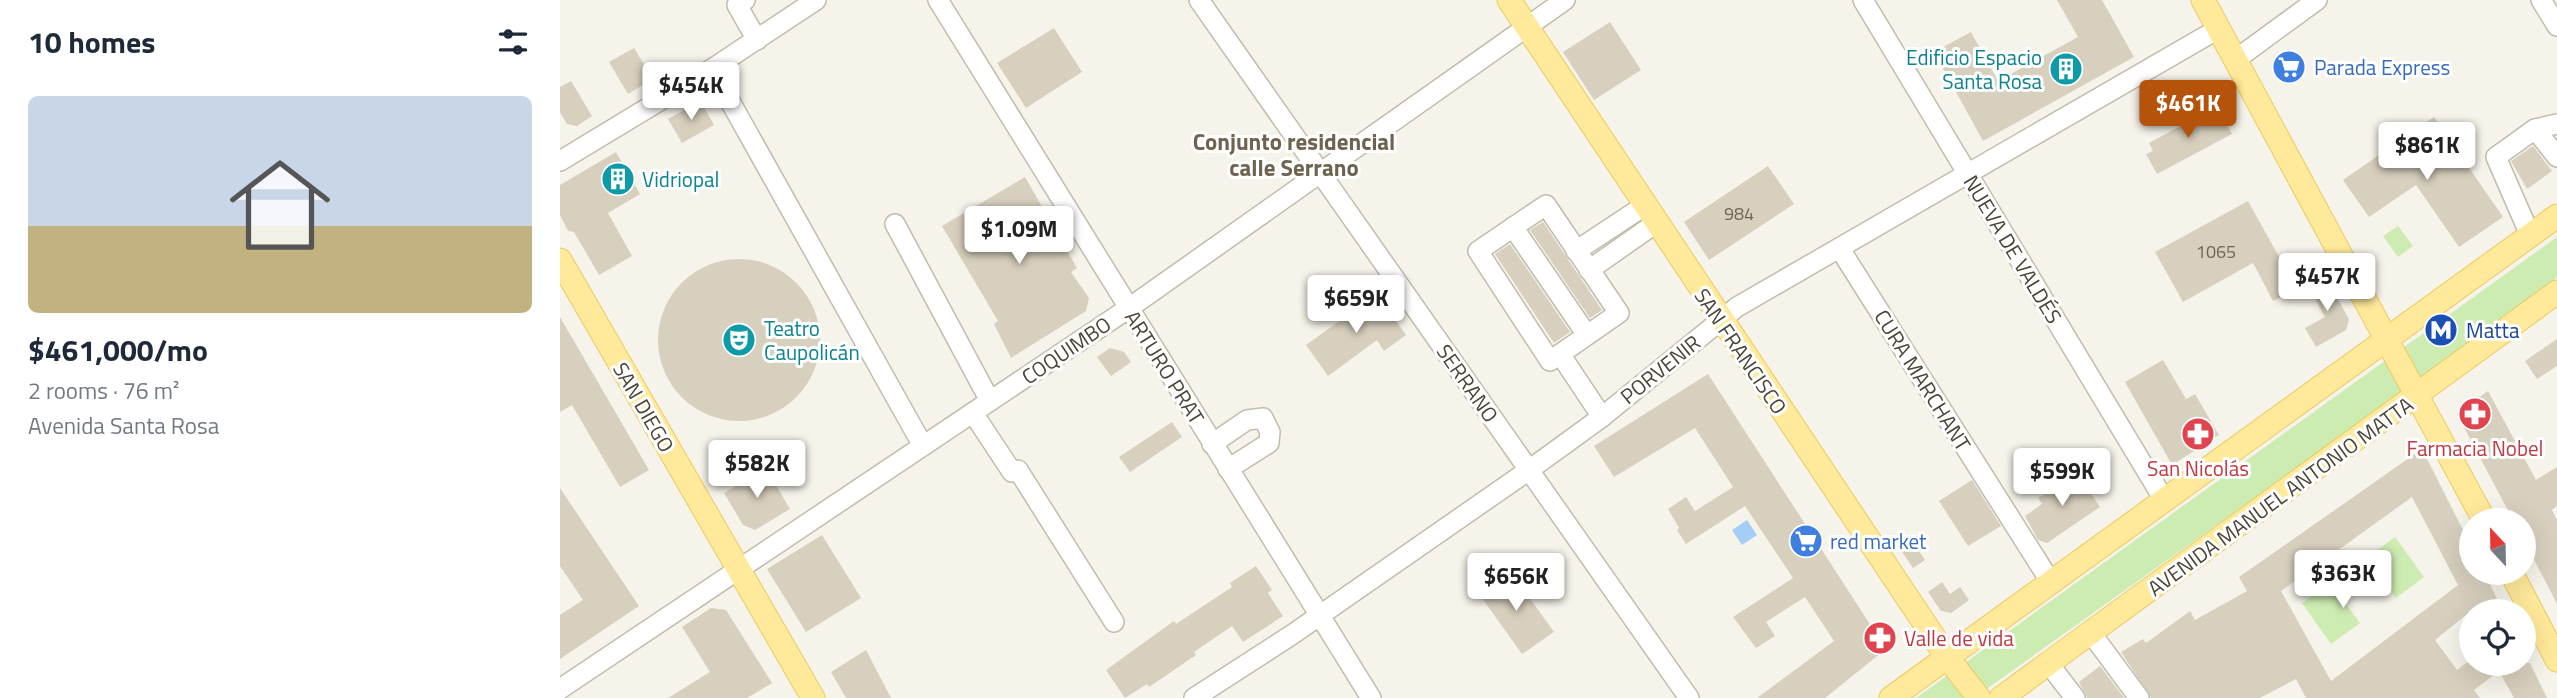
<!DOCTYPE html>
<html lang="en">
<head>
<meta charset="utf-8">
<style>
  :root { --surface:#fff; --page:#f2f2f3; --text:#1f2937; --muted:#747a83; --accent:#b45309 }
  body { margin:0; font-family:"Titillium Web",sans-serif; background:var(--page); color:var(--text); height:100vh; display:flex; flex-direction:column; font-size:26px; white-space:nowrap }
  * { box-sizing:border-box; margin:0 }
  p { font-size:23px; color:var(--muted) }
  .icon { flex:none; width:38px; height:38px; fill:none; stroke:currentColor; stroke-width:2; stroke-linecap:round; stroke-linejoin:round }
  .map { position:relative; flex:1; overflow:hidden }
  .drawer { display:flex; flex-direction:column; background:var(--surface); width:560px }
  .drawer>* { flex:none }
  .needle { width:46px; rotate:338deg }
  .controls { position:absolute; left:1899px; top:508px; display:grid; gap:14px }
  .controls a { display:grid; place-items:center; width:77px; height:77px; border-radius:50%; background:var(--surface); box-shadow:0 7px 28px #0002; font-size:35px }
  .price { position:absolute; translate:-50% -60px; padding:0 16px; border-radius:7px; background:#fff; color:#222; font-size:23px; line-height:46px; filter:drop-shadow(0 2px 4px #0008) }
  .price::after { content:''; position:absolute; left:50%; top:42px; width:21px; height:16px; margin-left:-10px; background:inherit; clip-path:polygon(0 0,100% 0,50% 100%) }
  .price.selected { background:var(--accent); color:#fff }
  ul { padding:0; list-style:none }
  li { display:grid; align-content:center; gap:14px; height:371px; padding:0 28px }
  li span { display:grid; place-items:center; height:217px; border-radius:10px; color:#555 }
  li>.icon { margin-inline-start:auto }
  span .icon { width:126px; height:126px; fill:#fffc; stroke-width:1 }
  li b { font-size:30px }
  h2 { display:flex; justify-content:space-between; align-items:center; height:84px; padding:0 28px; font-size:30px }
  main { display:flex; flex:1; min-height:0 }
  .map>svg:first-child { display:block }
  .green { fill:#cdecb1 }
  .water { fill:#a4cef5 }
  .building { fill:#d8d0be; fill-rule:evenodd }
  .lines { fill:none; stroke-linecap:round; stroke-linejoin:round }
  .minor-casing { stroke:#c2bcab; stroke-width:22 }
  .major-casing { stroke:#ebcb62; stroke-width:25 }
  .minor { stroke:#fff; stroke-width:19 }
  .major { stroke:#ffe99a; stroke-width:23 }
  .labels { text-anchor:middle; dominant-baseline:central; stroke-width:6; stroke-linejoin:round; paint-order:stroke }
  .number-label { font-size:18px; fill:#6e6759 }
  .culture-label { font-size:21px; fill:#0d838f; stroke:#fff; text-anchor:start }
  .shop-label { font-size:21px; fill:#366cbe; stroke:#fff; text-anchor:start }
  .street-label { font-size:21px; fill:#4a4437; stroke:#fff }
  .transit-label { font-size:21px; fill:#164399; stroke:#fff; text-anchor:start }
  .health-label { font-size:21px; fill:#be3a42; stroke:#fff }
  .neighbourhood-label { font-size:23px; font-weight:bold; fill:#6e634e; stroke:#fff }
</style>
</head>
<body>
<main>
<section class="drawer">
<h2>10 homes<svg class="icon" aria-label="filters" viewBox="0 0 24 24"><path d="M4 7h16M4 17h16"/><circle cx="9" cy="7" r="2"/><circle cx="15" cy="17" r="2"/></svg></h2>
<ul>
<li><span style="background:linear-gradient(#c9d6e8 60%,#c2b280 0)"><svg class="icon" aria-label="home" viewBox="0 0 24 24"><path d="M3 11l9-7 9 7M6 9v11h12V9"/></svg></span><div><b>$461,000/mo</b><p>2 rooms · 76 m²</p><p>Avenida Santa Rosa</p></div></li>
</ul>
</section>
<div class="map">
<svg width="1997" height="698" viewBox="0 0 1997 698">
  <rect width="100%" height="100%" fill="#f6f3ea"/>
  <g class="green">
    <path d="M1838,226L1853,246L1838,257L1823,236Z"/>
    <path d="M1997,237V277L1816,411L1414,698H1356Z"/>
    <path d="M1835,537L1864,577L1836,598L1807,558Z"/>
    <path d="M1770,583L1800,623L1771,644L1742,603Z"/>
  </g>
  <path class="water" d="M1187,520L1197,535L1182,545L1172,530Z"/>
  <g class="building">
    <path d="M1497,0H1542L1574,57L1423,141L1374,52L1411,32L1438,81L1518,37Z"/>
    <path d="M1050,22L1081,70L1034,100L1003,52Z"/>
    <path d="M494,28L522,72L466,108L437,63Z"/>
    <path d="M74,48L93,79L68,94L49,62Z"/>
    <path d="M11,81L32,116L17,126L7,124L0,112V87Z"/>
    <path d="M133,105L144,107L154,125L122,143L108,119Z"/>
    <path d="M1657,106L1672,134L1597,174L1586,154L1593,151L1589,143Z"/>
    <path d="M1874,117L1943,217L1899,247L1856,185L1809,217L1783,180Z"/>
    <path d="M1973,146L1992,171L1967,189L1951,161Z"/>
    <path d="M56,152L80,194L48,213L72,256L39,275L14,232L8,231L0,215V185Z"/>
    <path d="M1208,166L1234,204L1149,260L1124,222Z"/>
    <path d="M465,177L517,268L511,272L529,298L526,311L451,358L434,324L438,321L382,226Z"/>
    <path d="M1688,201L1737,289L1713,301L1693,263L1623,302L1595,252Z"/>
    <path d="M983,222L1042,310L1030,318L970,230Z"/>
    <path d="M950,244L1010,332L994,343L935,254Z"/>
    <circle cx="179" cy="340" r="81"/>
    <path d="M1764,275L1789,319L1786,330L1756,347L1745,328L1765,317L1747,284Z"/>
    <path d="M817,294L846,335L824,351L817,340L768,376L746,345Z"/>
    <path d="M0,317L89,470L60,487L12,405L0,412Z"/>
    <path d="M1997,339V366L1977,379L1965,361Z"/>
    <path d="M550,348L564,352L571,362L551,376L537,357Z"/>
    <path d="M1603,360L1626,399L1635,394L1659,435L1612,465L1565,382Z"/>
    <path d="M1148,374L1326,649L1265,698H1197L1274,641L1245,597L1206,622L1215,636L1196,648L1173,617L1233,578L1185,506L1126,544L1117,530L1119,528L1108,509L1126,497L1135,511L1173,487L1135,428L1054,477L1034,446Z"/>
    <path d="M1928,391L1976,480L1997,467V506L1992,510L1997,520V604L1964,540V520H1953L1897,414Z"/>
    <path d="M612,422L622,437L570,472L559,457Z"/>
    <path d="M1862,449L1911,546V572H1924L1943,611H1911L1875,640L1897,670L1906,663H1970L1987,698H1954L1939,671L1914,690L1920,698H1746L1736,679L1700,698H1591L1561,652L1583,639L1586,643L1630,611L1635,620L1687,591L1679,577ZM1852,497L1898,585L1771,681L1721,591Z"/>
    <path d="M206,468L230,509L195,530L183,525L164,493Z"/>
    <path d="M1514,468L1540,507L1487,543L1478,540L1465,516L1482,504L1478,498L1497,486L1495,483Z"/>
    <path d="M1412,480L1441,526L1408,546L1379,501Z"/>
    <path d="M0,488L79,606L0,659V615L23,600L0,566Z"/>
    <path d="M262,535L301,598L246,632L207,569Z"/>
    <path d="M1348,535L1365,560L1353,568L1336,543Z"/>
    <path d="M696,566L712,590L708,593L723,616L683,642L672,626L634,652L636,655L589,687L587,684L565,698L546,670L614,621L616,624L672,587L670,583Z"/>
    <path d="M951,572L994,632L962,654L919,594Z"/>
    <path d="M1382,582L1390,594L1400,587L1409,600L1391,613L1381,611L1368,592Z"/>
    <path d="M151,608L166,610L212,683L187,698H108L150,672L122,627Z"/>
    <path d="M306,650L331,698H286L271,672Z"/>
    <path d="M1540,666L1564,698H1527L1519,682Z"/>
  </g>
  <g class="lines">
    <defs>
      <g id="minor">
        <path d="M185,0L177,5L197,40"/>
        <path d="M378,0L811,698"/>
        <path d="M639,0L1129,698"/>
        <path d="M1303,0L1603,498"/>
        <path d="M1981,0L1997,26"/>
        <path d="M1675,60L1757,0"/>
        <path d="M152,69L363,446"/>
        <path d="M1975,129L1997,124"/>
        <path d="M0,161L152,69L256,0"/>
        <path d="M986,205L1059,313L990,361L918,251Z"/>
        <path d="M335,224L430,401"/>
        <path d="M953,227L1027,335"/>
        <path d="M1970,235L1936,157L1975,129L1997,157"/>
        <path d="M1280,249L1490,581"/>
        <path d="M1016,251L1084,206"/>
        <path d="M1029,270L1096,223"/>
        <path d="M1000,354L1042,417"/>
        <path d="M413,413L452,472L458,470L554,622"/>
        <path d="M652,444L687,420L703,418L710,432L709,443L668,469"/>
        <path d="M1531,633L1579,698"/>
        <path d="M1489,664L1515,698"/>
        <path d="M0,689L569,308L1005,0"/>
        <path d="M634,698L733,634L969,470L1042,417L1177,307L1658,29"/>
      </g>
      <g id="major">
        <path d="M949,0L1387,657L1419,698"/>
        <path d="M1643,0L1924,520"/>
        <path d="M0,260L253,698"/>
        <path d="M1951,572L1997,660"/>
        <path d="M1331,698L1997,216"/>
        <path d="M1441,698L1997,292"/>
      </g>
    </defs>
    <use href="#minor" class="minor-casing"/>
    <use href="#major" class="major-casing"/>
    <use href="#minor" class="minor"/>
    <use href="#major" class="major"/>
  </g>
  <defs>
    <symbol id="supermarket-disc" viewBox="-11 -11 22 22"><circle r="9.5" fill="#3f7fe0" stroke="#fff"/><path d="M-6-5.5h2.5l.6 2H6L4.5 2H-2.5L-4.4-4H-6ZM-1.5 3.2a1.3 1.3 0 1 0 .1 0ZM3 3.2a1.3 1.3 0 1 0 .1 0Z" fill="#fff"/></symbol>
    <symbol id="building-disc" viewBox="-11 -11 22 22"><circle r="9.5" fill="#0f9aa8" stroke="#fff"/><path d="M-4-6H4V6H1V3H-1V6H-4ZM-2.5-4.3h1.7v1.8h-1.7ZM.8-4.3h1.7v1.8H.8ZM-2.5-1h1.7V.8h-1.7ZM.8-1h1.7V.8H.8Z" fill="#fff"/></symbol>
    <symbol id="metro-disc" viewBox="-11 -11 22 22"><circle r="9.5" fill="#1a4fb4" stroke="#fff"/><path d="M-5.5 5V-5H-3L0 0L3-5H5.5V5H3V-.5L0 4L-3-.5V5Z" fill="#fff"/></symbol>
    <symbol id="theatre-disc" viewBox="-11 -11 22 22"><circle r="9.5" fill="#0f9aa8" stroke="#fff"/><path d="M-5-5.5Q0-4 5-5.5V0Q5 5 0 6Q-5 5-5 0ZM-3.3-2.5H-1v1.5H-3.3ZM1-2.5H3.3v1.5H1ZM-2.8 1Q0 5.5 2.8 1Z" fill="#fff"/></symbol>
    <symbol id="pharmacy-disc" viewBox="-11 -11 22 22"><circle r="9.5" fill="#e0444e" stroke="#fff"/><path d="M-2-6h4v4h4v4h-4v4h-4v-4h-4v-4h4Z" fill="#fff"/></symbol>
  </defs>
  <g fill-rule="evenodd">
    <use href="#supermarket-disc" x="1710" y="48" width="38" height="38"/>
    <use href="#building-disc" x="1487" y="50" width="38" height="38"/>
    <use href="#building-disc" x="39" y="160" width="38" height="38"/>
    <use href="#metro-disc" x="1862" y="311" width="38" height="38"/>
    <use href="#theatre-disc" x="160" y="321" width="38" height="38"/>
    <use href="#pharmacy-disc" x="1896" y="395" width="38" height="38"/>
    <use href="#pharmacy-disc" x="1619" y="415" width="38" height="38"/>
    <use href="#supermarket-disc" x="1227" y="522" width="38" height="38"/>
    <use href="#pharmacy-disc" x="1301" y="619" width="38" height="38"/>
  </g>
  <g class="labels">
    <g class="number-label">
      <text x="1179" y="213">984</text>
      <text x="1656" y="251">1065</text>
    </g>
    <g class="culture-label">
      <text x="1482" y="57" text-anchor="end">Edificio Espacio<tspan x="1482" dy="24">Santa Rosa</tspan></text>
      <text x="82" y="179">Vidriopal</text>
      <text x="204" y="328">Teatro<tspan x="204" dy="24">Caupolicán</tspan></text>
    </g>
    <g class="shop-label">
      <text x="1754" y="67">Parada Express</text>
      <text x="1270" y="541">red market</text>
    </g>
    <g class="street-label">
      <text transform="translate(1453 249) rotate(59)">NUEVA DE VALDÉS</text>
      <text transform="translate(506 350) rotate(-34)">COQUIMBO</text>
      <text transform="translate(1181 351) rotate(56)">SAN FRANCISCO</text>
      <text transform="translate(605 367) rotate(58)">ARTURO PRAT</text>
      <text transform="translate(1100 369) rotate(-39)">PORVENIR</text>
      <text transform="translate(1363 380) rotate(58)">CURA MARCHANT</text>
      <text transform="translate(908 383) rotate(55)">SERRANO</text>
      <text transform="translate(84 407) rotate(60)">SAN DIEGO</text>
      <text transform="translate(1720 496) rotate(-36)">AVENIDA MANUEL ANTONIO MATTA</text>
    </g>
    <g class="transit-label">
      <text x="1906" y="330">Matta</text>
    </g>
    <g class="health-label">
      <text x="1915" y="448">Farmacia Nobel</text>
      <text x="1638" y="468">San Nicolás</text>
      <text x="1344" y="638" text-anchor="start">Valle de vida</text>
    </g>
    <g class="neighbourhood-label">
      <text x="734" y="141">Conjunto residencial<tspan x="734" dy="26">calle Serrano</tspan></text>
    </g>
  </g>
</svg>
<div class="controls">
<a><svg class="needle" viewBox="-14 -14 28 28"><path d="M0-13l5 13h-10z" fill="#e53935"/><path d="M0 13l5-13h-10z" fill="#747a83"/></svg></a>
<a><svg class="icon" aria-label="locate" viewBox="0 0 24 24"><circle cx="12" cy="12" r="6"/><path d="M12 2v4M12 18v4M2 12h4M18 12h4"/></svg></a>
</div>
<b class="price" style="left:131px;top:122px">$454K</b>
<b class="price selected" style="left:1628px;top:140px">$461K</b>
<b class="price" style="left:1867px;top:182px">$861K</b>
<b class="price" style="left:459px;top:266px">$1.09M</b>
<b class="price" style="left:1767px;top:313px">$457K</b>
<b class="price" style="left:796px;top:335px">$659K</b>
<b class="price" style="left:197px;top:500px">$582K</b>
<b class="price" style="left:1502px;top:508px">$599K</b>
<b class="price" style="left:1783px;top:610px">$363K</b>
<b class="price" style="left:956px;top:613px">$656K</b>
</div>
</main>
</body>
</html>
